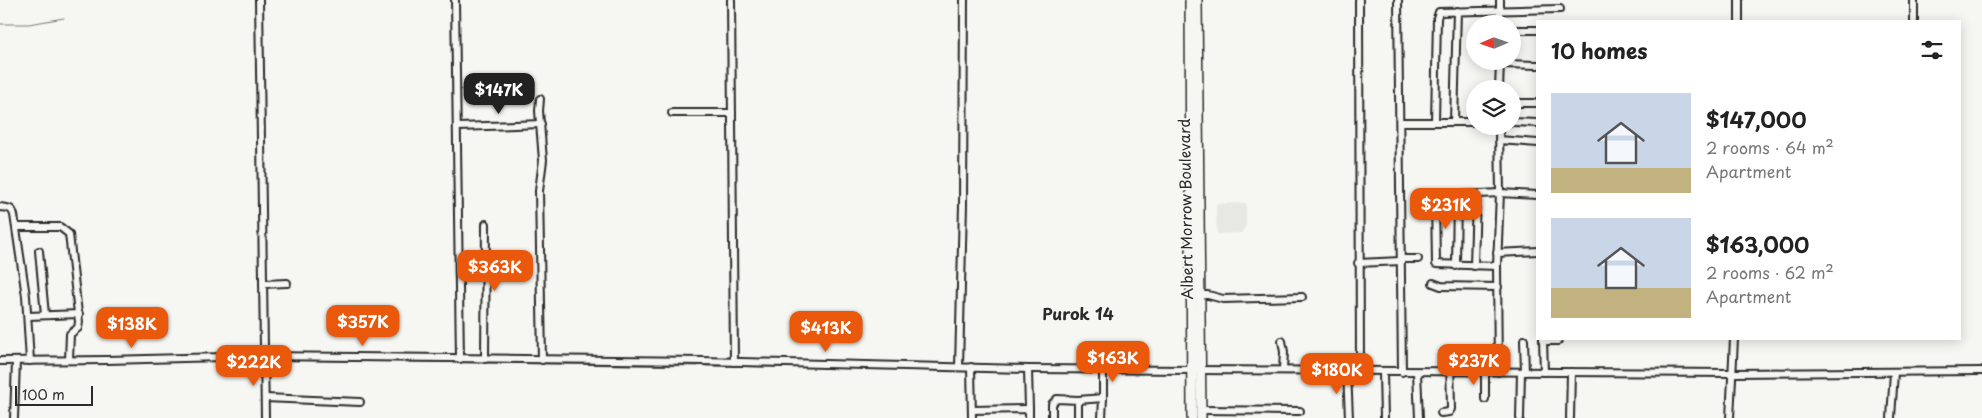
<!DOCTYPE html>
<html lang="en">
<head>
<meta charset="utf-8">
<style>
  :root { --surface:#fff; --page:#f6f6f6; --text:#222; --muted:#767676; --accent:#ea580c }
  body { margin:0; font-family:"Playpen Sans",sans-serif; background:var(--page); color:var(--text); height:100vh; display:flex; flex-direction:column; font-size:19px; white-space:nowrap }
  * { box-sizing:border-box; margin:0 }
  p { font-size:16px; color:var(--muted) }
  .icon { flex:none; width:28px; height:28px; fill:none; stroke:currentColor; stroke-width:2; stroke-linecap:round; stroke-linejoin:round }
  .map { position:relative; flex:1; overflow:hidden }
  .drawer { position:absolute; left:1536px; top:20px; width:425px; height:320px; display:flex; flex-direction:column; background:var(--surface); border-radius:0px; box-shadow:0 2px 12px #0003 }
  .drawer>* { flex:none }
  .needle { width:32px; rotate:268deg }
  .buttons { position:absolute; left:1466px; top:15px; display:grid; gap:10px }
  .buttons a { display:grid; place-items:center; width:55px; height:55px; border-radius:50%; background:var(--surface); box-shadow:0 2px 12px #0003; font-size:25px }
  .scale { position:absolute; left:15px; bottom:12px; width:78px; box-sizing:border-box; padding-left:5px; border:2px solid #2b2b2b; border-top:0; font-size:14px; line-height:18px; white-space:nowrap; color:#2b2b2b; -webkit-text-stroke:4px #f6f6f2; paint-order:stroke }
  .price { position:absolute; translate:-50% -42px; padding:0 11px; border-radius:10px; background:var(--accent); color:#fff; font-size:16px; line-height:32px; filter:drop-shadow(0 1px 2px #0008) }
  .price::after { content:''; position:absolute; left:50%; top:30px; width:15px; height:11px; margin-left:-8px; background:inherit; clip-path:polygon(0 0,100% 0,50% 100%) }
  .price.selected { background:#222; color:#fff }
  ul { padding:0; list-style:none }
  li { display:flex; align-items:center; gap:15px; height:125px; padding:0 15px }
  li span { display:grid; place-items:center; flex:none; width:140px; height:100px; border-radius:0px; color:#555 }
  li>.icon { margin-inline-start:auto }
  span .icon { width:60px; height:60px; fill:#fffc; stroke-width:1 }
  li b { font-size:21px }
  h2 { display:flex; justify-content:space-between; align-items:center; height:60px; padding:0 15px; font-size:21px }
  .map>svg:first-child { display:block }
  .built { fill:#e7e7e3 }
  .lines { fill:none; stroke-linecap:round; stroke-linejoin:round }
  .stream { stroke:#7a7a78; stroke-width:1 }
  .minor-casing { stroke:#2b2b2b; stroke-width:10 }
  .highway-casing { stroke:#2b2b2b; stroke-width:12 }
  .minor { stroke:#f6f6f2; stroke-width:6 }
  .highway { stroke:#f6f6f2; stroke-width:9 }
  .labels { text-anchor:middle; dominant-baseline:central; stroke-width:4; stroke-linejoin:round; paint-order:stroke }
  .street-label { font-size:15px; fill:#2b2b2b; stroke:#f6f6f2 }
  .neighbourhood-label { font-size:16px; font-weight:bold; fill:#2b2b2b; stroke:#f6f6f2 }
</style>
</head>
<body>
<div class="map">
<svg width="1982" height="418" viewBox="0 0 1982 418">
  <rect width="100%" height="100%" fill="#f6f6f2"/>
  <filter id="ink" filterUnits="userSpaceOnUse"><feTurbulence type="fractalNoise" baseFrequency=".02" numOctaves="2"/><feDisplacementMap in="SourceGraphic" scale="10" xChannelSelector="R" yChannelSelector="G"/><feConvolveMatrix kernelMatrix="1 2 1 2 8 2 1 2 1" color-interpolation-filters="sRGB"/></filter>
  <g filter="url(#ink)">
    <path class="built" d="M1246,203V226L1241,233L1217,234L1216,204Z"/>
    <g class="lines">
      <g class="stream">
        <path d="M0,24H29L64,18"/>
        <path d="M261,360V418"/>
        <path d="M270,360L698,366"/>
        <path d="M706,366L844,368"/>
        <path d="M859,368L886,369"/>
      </g>
      <defs>
        <g id="minor">
          <path d="M259,0L265,418"/>
          <path d="M455,0L460,359"/>
          <path d="M731,0L734,362"/>
          <path d="M1359,0L1360,371"/>
          <path d="M1398,0L1402,372"/>
          <path d="M1914,0V21"/>
          <path d="M1739,21V0"/>
          <path d="M1500,24V0"/>
          <path d="M1512,30H1538"/>
          <path d="M1500,64L1538,65"/>
          <path d="M1499,89L1500,63"/>
          <path d="M540,99L539,111L543,160L539,191L542,360"/>
          <path d="M1512,103H1538"/>
          <path d="M672,113H732"/>
          <path d="M1400,122H1475"/>
          <path d="M1435,122L1437,18L1439,12L1560,9"/>
          <path d="M1454,122L1457,11"/>
          <path d="M1512,122L1538,123"/>
          <path d="M458,127L541,124"/>
          <path d="M1499,140L1538,143"/>
          <path d="M0,207C7,208 12,207 14,215L26,296L30,361"/>
          <path d="M17,227H60L69,234L79,322L78,328L70,334L69,360"/>
          <path d="M39,251L45,315"/>
          <path d="M1497,253L1538,251"/>
          <path d="M1401,259H1418"/>
          <path d="M1358,263L1401,261"/>
          <path d="M1456,266L1457,195"/>
          <path d="M1474,266L1476,195"/>
          <path d="M1497,266L1436,264L1435,199L1439,196L1500,193L1538,195"/>
          <path d="M1433,283L1441,286L1498,287"/>
          <path d="M263,284L287,283"/>
          <path d="M1200,295H1208L1223,299L1302,297"/>
          <path d="M28,316L79,314"/>
          <path d="M1543,339L1544,372"/>
          <path d="M1524,340L1525,372"/>
          <path d="M1282,341L1284,352L1283,369"/>
          <path d="M1544,341H1558"/>
          <path d="M485,359L486,224"/>
          <path d="M0,361L107,360L264,356L703,361L1028,369L1734,373L1982,371"/>
          <path d="M959,367L963,205L964,0"/>
          <path d="M971,367L972,418"/>
          <path d="M1103,368V398"/>
          <path d="M1028,369L1029,409"/>
          <path d="M1347,371L1349,418"/>
          <path d="M1383,372L1384,418"/>
          <path d="M1417,372L1419,418"/>
          <path d="M1485,372V399"/>
          <path d="M1498,372L1497,266L1500,193L1499,126"/>
          <path d="M265,398L360,402"/>
          <path d="M1078,400L1103,398L1102,418"/>
          <path d="M972,410L1029,409V418"/>
          <path d="M1201,410L1300,411"/>
          <path d="M1441,413L1449,412L1451,409L1450,359"/>
          <path d="M14,418L16,361"/>
          <path d="M1052,418V404L1057,399L1078,400V418"/>
          <path d="M1520,418L1521,372"/>
          <path d="M1570,418L1571,372"/>
          <path d="M1730,418L1734,339"/>
          <path d="M1891,418L1894,372"/>
        </g>
        <g id="highway">
          <path d="M1190,0L1192,418"/>
          <path d="M1197,0L1201,418"/>
        </g>
      </defs>
      <use href="#minor" class="minor-casing"/>
      <use href="#highway" class="highway-casing"/>
      <use href="#minor" class="minor"/>
      <use href="#highway" class="highway"/>
    </g>
  </g>
  <g class="labels">
    <g class="street-label">
      <text transform="translate(1185 209) rotate(-91)">Albert Morrow Boulevard</text>
    </g>
    <g class="neighbourhood-label">
      <text x="1078" y="313">Purok 14</text>
    </g>
  </g>
</svg>
<div class="buttons">
<a><svg class="needle" viewBox="-14 -14 28 28"><path d="M0-13l5 13h-10z" fill="#e53935"/><path d="M0 13l5-13h-10z" fill="#767676"/></svg></a>
<a><svg class="icon" aria-label="layers" viewBox="0 0 24 24"><path d="M12 4l9 5-9 5-9-5zM3 14l9 5 9-5"/></svg></a>
</div>
<div class="scale">100 m</div>
<b class="price selected" style="left:499px;top:115px">$147K</b>
<b class="price" style="left:1446px;top:230px">$231K</b>
<b class="price" style="left:495px;top:292px">$363K</b>
<b class="price" style="left:363px;top:347px">$357K</b>
<b class="price" style="left:132px;top:349px">$138K</b>
<b class="price" style="left:826px;top:353px">$413K</b>
<b class="price" style="left:1113px;top:383px">$163K</b>
<b class="price" style="left:1474px;top:386px">$237K</b>
<b class="price" style="left:254px;top:387px">$222K</b>
<b class="price" style="left:1337px;top:395px">$180K</b>
<section class="drawer">
<h2>10 homes<svg class="icon" aria-label="filters" viewBox="0 0 24 24"><path d="M4 7h16M4 17h16"/><circle cx="9" cy="7" r="2"/><circle cx="15" cy="17" r="2"/></svg></h2>
<ul>
<li><span style="background:linear-gradient(#c9d6e8 75%,#c2b280 0)"><svg class="icon" aria-label="home" viewBox="0 0 24 24"><path d="M3 11l9-7 9 7M6 9v11h12V9"/></svg></span><div><b>$147,000</b><p>2 rooms · 64 m²</p><p>Apartment</p></div></li>
<li><span style="background:linear-gradient(#c9d6e8 70%,#c2b280 0)"><svg class="icon" aria-label="home" viewBox="0 0 24 24"><path d="M3 11l9-7 9 7M6 9v11h12V9"/></svg></span><div><b>$163,000</b><p>2 rooms · 62 m²</p><p>Apartment</p></div></li>
</ul>
</section>
</div>
</body>
</html>
